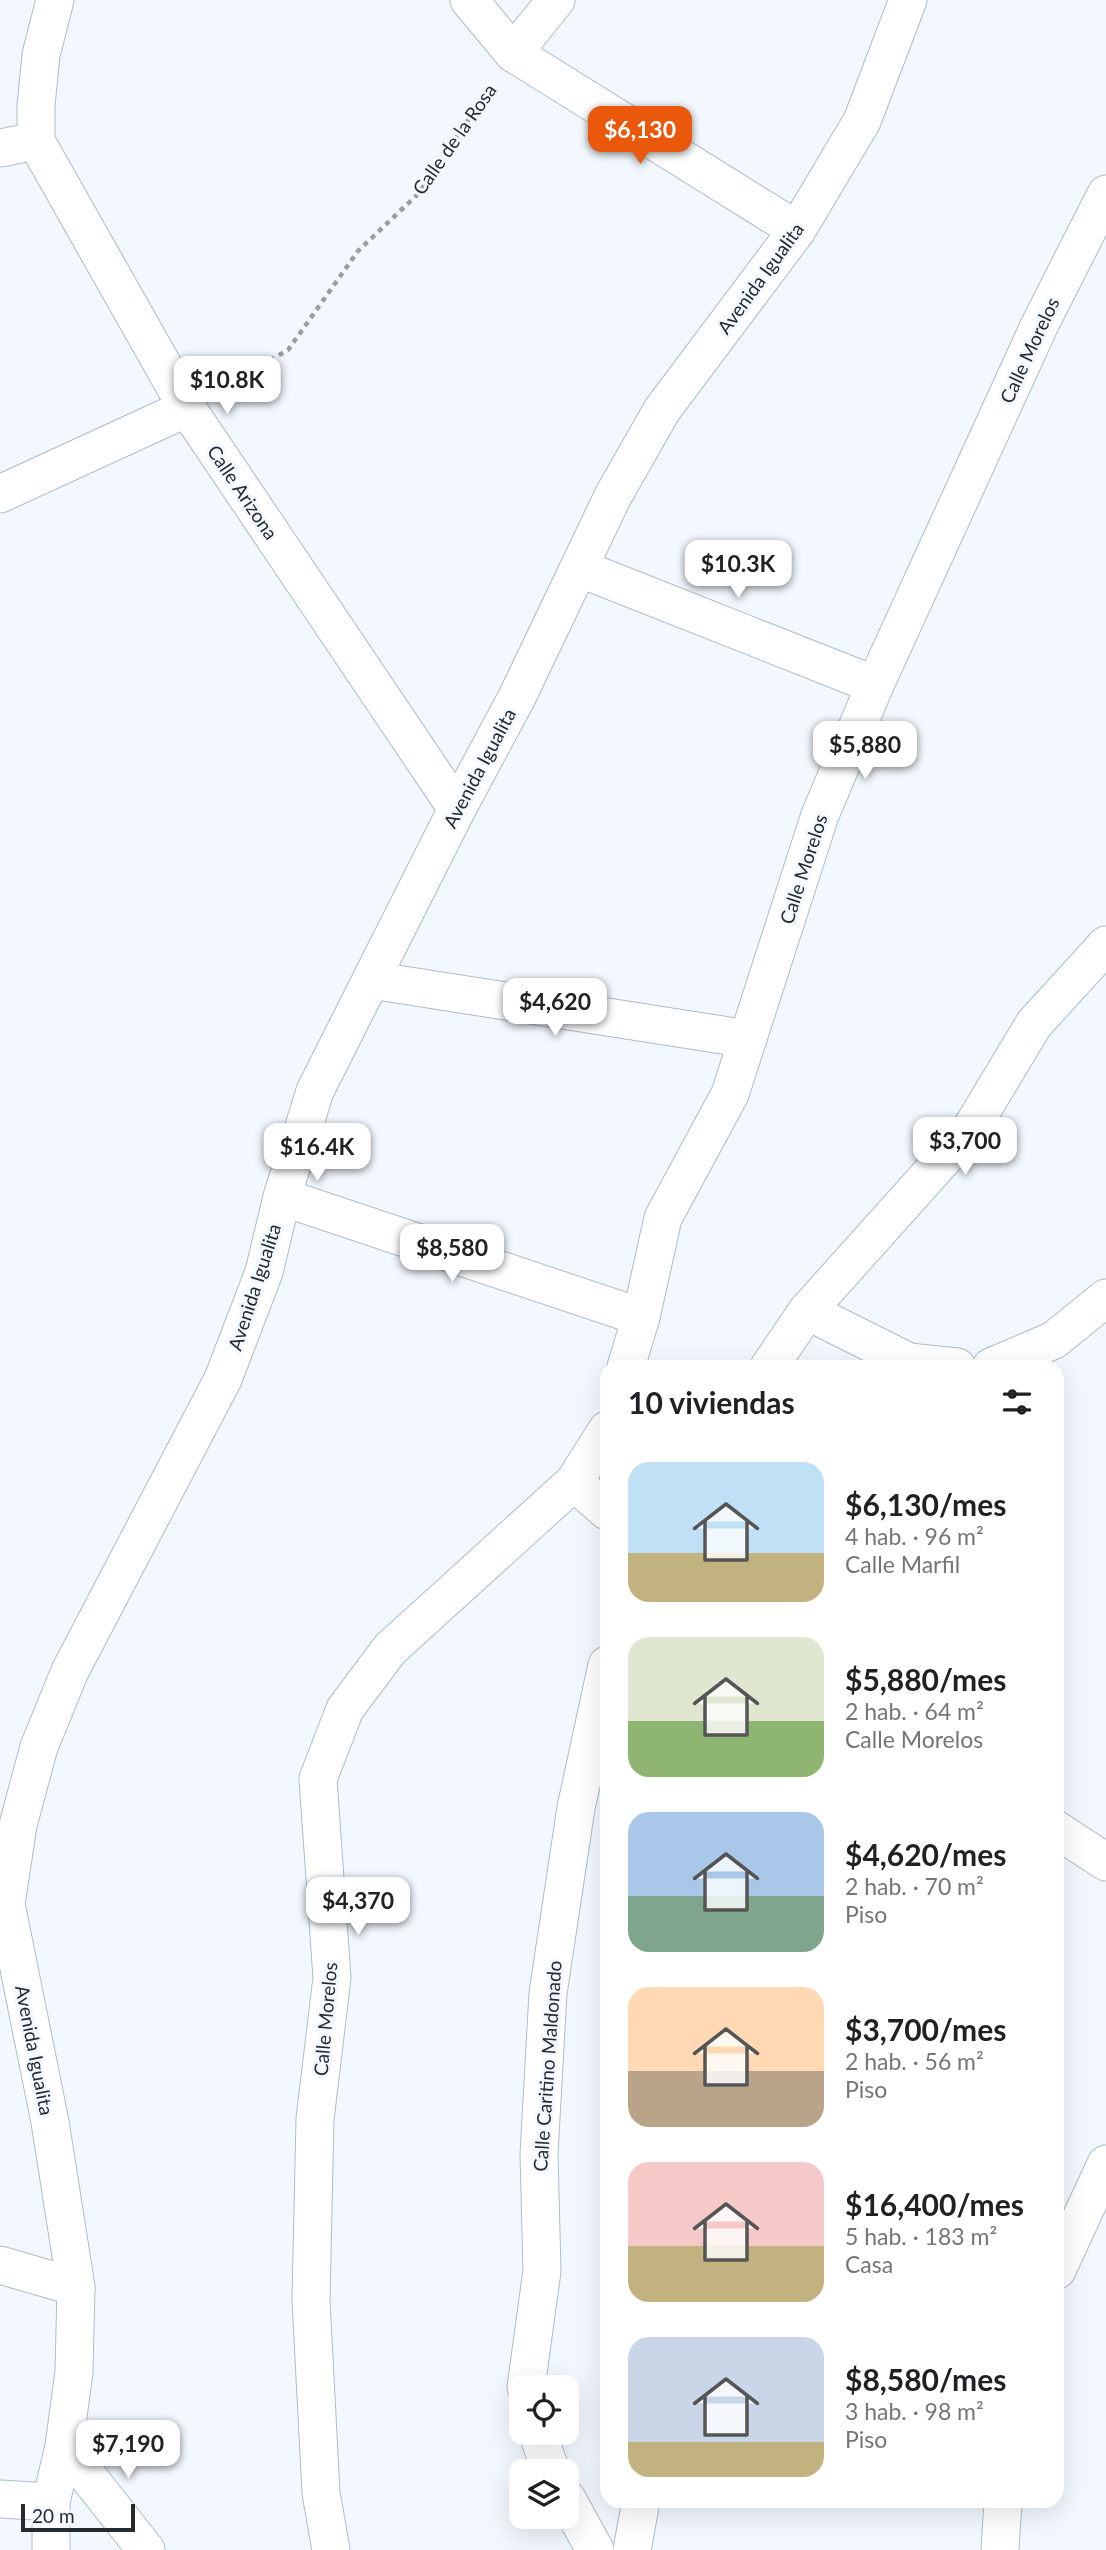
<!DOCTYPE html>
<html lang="es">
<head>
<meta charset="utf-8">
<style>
  :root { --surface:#fff; --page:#f6f6f6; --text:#202124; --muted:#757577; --accent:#ea580c }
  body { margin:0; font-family:Lato,sans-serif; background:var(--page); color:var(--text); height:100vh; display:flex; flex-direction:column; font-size:26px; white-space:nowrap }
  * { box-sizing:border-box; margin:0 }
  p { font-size:23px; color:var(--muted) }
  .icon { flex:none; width:38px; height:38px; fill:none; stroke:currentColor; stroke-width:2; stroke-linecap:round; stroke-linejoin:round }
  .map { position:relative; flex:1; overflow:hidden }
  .side { position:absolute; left:600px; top:1360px; width:464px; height:1148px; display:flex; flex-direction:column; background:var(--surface); border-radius:21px; box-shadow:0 7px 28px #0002 }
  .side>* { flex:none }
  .controls { position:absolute; left:509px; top:2375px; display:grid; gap:14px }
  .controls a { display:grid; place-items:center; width:70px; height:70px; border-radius:14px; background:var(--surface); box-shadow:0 7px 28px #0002; font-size:35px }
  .scale { position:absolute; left:21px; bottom:18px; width:114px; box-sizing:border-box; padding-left:7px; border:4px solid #252b2f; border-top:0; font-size:19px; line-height:24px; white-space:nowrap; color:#252b2f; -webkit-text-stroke:5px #f2f8fd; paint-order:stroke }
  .price { position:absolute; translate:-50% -60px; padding:0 16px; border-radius:14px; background:#fff; color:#222; font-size:23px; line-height:46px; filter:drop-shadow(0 2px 4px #0008) }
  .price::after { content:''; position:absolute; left:50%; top:42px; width:21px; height:16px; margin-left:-10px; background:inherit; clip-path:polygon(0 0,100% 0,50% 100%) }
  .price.on { background:var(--accent); color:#fff }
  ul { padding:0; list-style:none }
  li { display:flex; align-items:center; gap:21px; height:175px; padding:0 28px }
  li span { display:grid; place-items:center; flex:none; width:196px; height:140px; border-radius:21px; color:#555 }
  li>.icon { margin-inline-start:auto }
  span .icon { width:84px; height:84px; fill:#fffc; stroke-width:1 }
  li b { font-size:30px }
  h2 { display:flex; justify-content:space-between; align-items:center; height:84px; padding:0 28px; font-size:30px }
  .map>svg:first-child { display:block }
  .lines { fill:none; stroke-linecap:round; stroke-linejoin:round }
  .minor-casing { stroke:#adbdc7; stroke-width:39 }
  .path { stroke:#989ea3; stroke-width:4.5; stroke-dasharray:5 5; stroke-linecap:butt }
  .minor { stroke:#fff; stroke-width:37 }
  .labels { text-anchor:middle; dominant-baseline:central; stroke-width:6; stroke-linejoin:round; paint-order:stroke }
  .street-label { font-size:19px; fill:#252b2f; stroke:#f2f8fd }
</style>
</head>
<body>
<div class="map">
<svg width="1106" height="2550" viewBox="0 0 1106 2550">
  <rect width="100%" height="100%" fill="#f2f8fd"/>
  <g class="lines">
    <defs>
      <g id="minor">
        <path d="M55,0L41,55L36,105V141L187,408L457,809"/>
        <path d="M469,0L513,53L797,230"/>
        <path d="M513,53L556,0"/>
        <path d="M0,148L36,141"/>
        <path d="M0,494L187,408"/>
        <path d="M579,568L875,685"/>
        <path d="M371,980L748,1039"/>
        <path d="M282,1197L641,1317"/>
        <path d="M807,1311L909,1362L957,1367"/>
        <path d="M626,1367L641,1317L663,1218L730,1094L820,815L875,685L1040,324L1106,194"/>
        <path d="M769,1367L807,1311L972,1127L1034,1024L1106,945"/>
        <path d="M991,1367L1054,1340L1106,1298"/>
        <path d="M574,1482L607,1511"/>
        <path d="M1057,1830L1106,1862"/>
        <path d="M0,2265L76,2287"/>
        <path d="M1057,2270L1106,2164"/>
        <path d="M526,2387L542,2271L539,2154L548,1993L576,1808L607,1665"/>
        <path d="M537,2432L551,2471"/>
        <path d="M64,2446L146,2550"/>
        <path d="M0,2499L51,2502"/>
        <path d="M567,2499L595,2550"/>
        <path d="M51,2550V2502L64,2446L74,2372L76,2287L50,2122L6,1904L18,1825L39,1747L70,1671L223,1379L264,1272L282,1197L315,1091L457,809L517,697L613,496L662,410L797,230L862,121L908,0"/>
        <path d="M331,2550L321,2493L311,2300L315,2119L332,1978L318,1779L345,1709L390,1649L574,1482L607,1430"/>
        <path d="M632,2550L641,2501"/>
        <path d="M1000,2550L1003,2501"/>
      </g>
    </defs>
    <use href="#minor" class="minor-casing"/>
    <path class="path" d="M218,390L288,350L358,251L419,193L493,83"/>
    <use href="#minor" class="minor"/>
  </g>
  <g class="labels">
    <g class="street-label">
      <text transform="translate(454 139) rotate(-55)">Calle de la Rosa</text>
      <text transform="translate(760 278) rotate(-54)">Avenida Igualita</text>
      <text transform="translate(1029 350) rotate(-65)">Calle Morelos</text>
      <text transform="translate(243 492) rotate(56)">Calle Arizona</text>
      <text transform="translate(479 768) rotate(-62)">Avenida Igualita</text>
      <text transform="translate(803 869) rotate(-72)">Calle Morelos</text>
      <text transform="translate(254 1287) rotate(-72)">Avenida Igualita</text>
      <text transform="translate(325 2019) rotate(-85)">Calle Morelos</text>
      <text transform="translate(35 2050) rotate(79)">Avenida Igualita</text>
      <text transform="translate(547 2066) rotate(-86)">Calle Caritino Maldonado</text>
    </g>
  </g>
</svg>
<div class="controls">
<a><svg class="icon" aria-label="locate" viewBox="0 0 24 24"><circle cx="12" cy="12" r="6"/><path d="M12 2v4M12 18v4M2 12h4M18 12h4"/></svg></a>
<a><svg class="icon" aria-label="layers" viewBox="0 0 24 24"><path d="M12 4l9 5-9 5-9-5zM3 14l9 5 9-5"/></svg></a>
</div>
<div class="scale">20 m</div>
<b class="price on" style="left:640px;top:166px">$6,130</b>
<b class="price" style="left:227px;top:416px">$10.8K</b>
<b class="price" style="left:738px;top:600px">$10.3K</b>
<b class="price" style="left:865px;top:781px">$5,880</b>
<b class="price" style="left:555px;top:1038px">$4,620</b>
<b class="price" style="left:965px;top:1177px">$3,700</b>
<b class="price" style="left:317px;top:1183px">$16.4K</b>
<b class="price" style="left:452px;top:1284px">$8,580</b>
<b class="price" style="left:358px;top:1937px">$4,370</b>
<b class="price" style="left:128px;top:2480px">$7,190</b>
<section class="side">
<h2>10 viviendas<svg class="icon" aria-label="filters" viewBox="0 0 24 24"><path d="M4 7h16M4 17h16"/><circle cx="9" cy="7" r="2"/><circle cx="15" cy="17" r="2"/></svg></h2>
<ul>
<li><span style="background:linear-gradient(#bfe0f5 65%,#c2b280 0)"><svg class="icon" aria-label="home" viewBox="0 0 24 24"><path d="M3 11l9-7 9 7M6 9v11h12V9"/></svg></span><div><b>$6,130/mes</b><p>4 hab. · 96 m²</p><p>Calle Marfil</p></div></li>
<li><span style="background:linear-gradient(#dfe7d0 60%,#8fb573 0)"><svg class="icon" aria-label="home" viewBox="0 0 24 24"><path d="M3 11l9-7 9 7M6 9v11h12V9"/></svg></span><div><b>$5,880/mes</b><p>2 hab. · 64 m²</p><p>Calle Morelos</p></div></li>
<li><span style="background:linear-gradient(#a9c7e8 60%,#7fa58c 0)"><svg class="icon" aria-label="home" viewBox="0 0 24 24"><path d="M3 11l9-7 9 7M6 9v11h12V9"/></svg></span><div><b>$4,620/mes</b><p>2 hab. · 70 m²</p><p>Piso</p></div></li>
<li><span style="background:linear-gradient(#ffd9b3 60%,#b9a48a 0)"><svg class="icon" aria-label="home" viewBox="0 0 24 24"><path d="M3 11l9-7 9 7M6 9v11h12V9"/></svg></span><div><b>$3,700/mes</b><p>2 hab. · 56 m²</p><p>Piso</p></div></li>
<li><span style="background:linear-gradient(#f6c9c9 60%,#c2b280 0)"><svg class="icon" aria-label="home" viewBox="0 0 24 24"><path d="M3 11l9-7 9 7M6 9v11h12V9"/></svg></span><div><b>$16,400/mes</b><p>5 hab. · 183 m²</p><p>Casa</p></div></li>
<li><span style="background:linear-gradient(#c9d6e8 75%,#c2b280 0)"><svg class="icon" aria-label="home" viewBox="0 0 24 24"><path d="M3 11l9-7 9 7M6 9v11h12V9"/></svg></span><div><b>$8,580/mes</b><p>3 hab. · 98 m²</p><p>Piso</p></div></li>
</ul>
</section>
</div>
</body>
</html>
